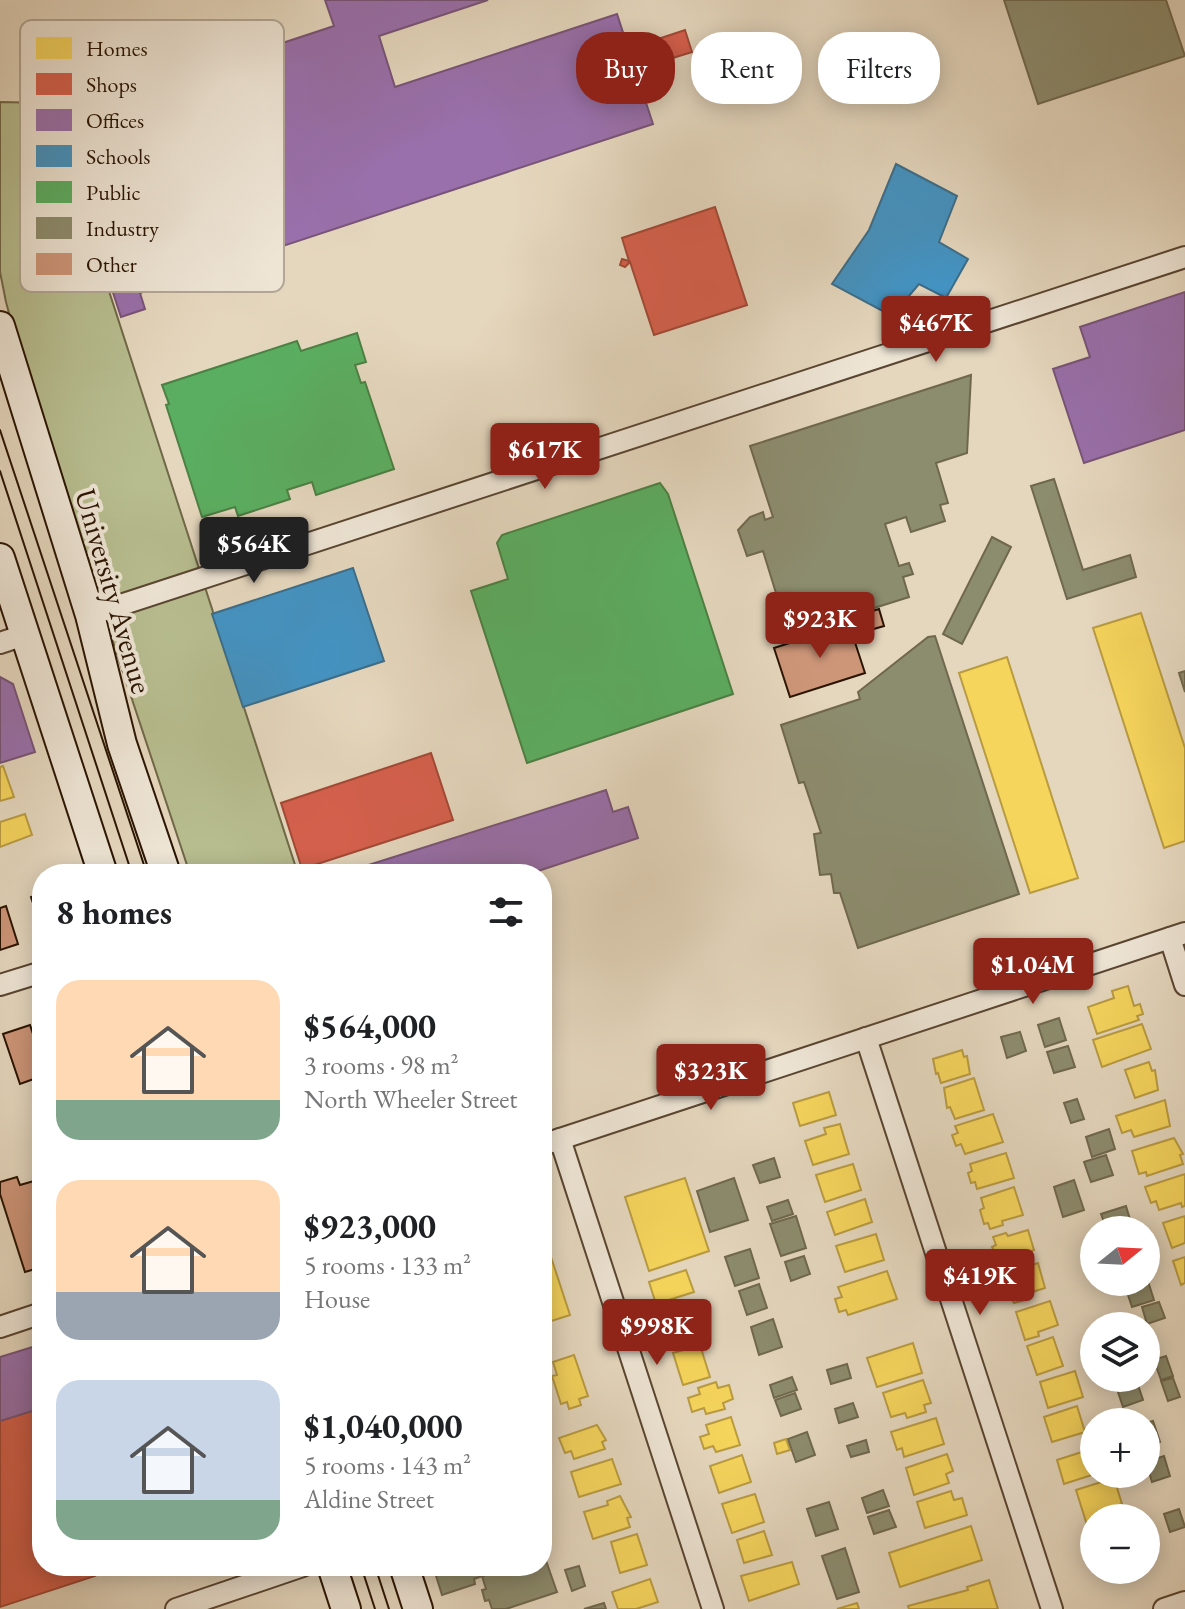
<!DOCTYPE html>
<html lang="en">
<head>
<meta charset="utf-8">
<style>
  :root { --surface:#fff; --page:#f6f6f6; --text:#202124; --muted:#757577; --accent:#8f2418 }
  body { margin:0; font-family:"EB Garamond",serif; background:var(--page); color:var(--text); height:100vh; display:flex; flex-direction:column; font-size:30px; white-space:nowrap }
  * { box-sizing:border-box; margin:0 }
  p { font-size:26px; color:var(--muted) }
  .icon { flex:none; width:44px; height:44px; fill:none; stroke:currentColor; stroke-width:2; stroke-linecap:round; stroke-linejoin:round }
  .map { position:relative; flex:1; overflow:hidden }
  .sheet { position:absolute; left:32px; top:864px; width:520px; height:712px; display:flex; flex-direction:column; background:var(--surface); border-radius:32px; box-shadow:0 4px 20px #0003 }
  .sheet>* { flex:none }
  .hud { position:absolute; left:576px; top:32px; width:488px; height:72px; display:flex; gap:16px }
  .needle { width:52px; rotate:72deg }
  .controls { position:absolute; left:1080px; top:1216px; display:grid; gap:16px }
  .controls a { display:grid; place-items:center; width:80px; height:80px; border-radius:50%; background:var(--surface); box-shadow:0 4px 20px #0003; font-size:40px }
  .price { position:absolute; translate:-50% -68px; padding:0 18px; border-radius:8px; background:var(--accent); color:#fff; font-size:26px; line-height:52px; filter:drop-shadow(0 2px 4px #0008) }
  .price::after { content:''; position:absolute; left:50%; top:48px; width:24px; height:18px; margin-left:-12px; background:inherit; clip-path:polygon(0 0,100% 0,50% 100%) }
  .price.active { background:#222; color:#fff }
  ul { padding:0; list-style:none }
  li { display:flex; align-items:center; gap:24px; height:200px; padding:0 24px }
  li span { display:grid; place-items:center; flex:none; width:224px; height:160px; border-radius:24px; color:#555 }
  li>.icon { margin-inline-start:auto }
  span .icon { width:96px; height:96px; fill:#fffc; stroke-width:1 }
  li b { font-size:34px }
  h2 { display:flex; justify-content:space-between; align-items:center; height:96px; padding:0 24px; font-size:34px }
  .tag { padding:0 28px; border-radius:32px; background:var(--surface); box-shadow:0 4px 20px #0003; font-size:28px; line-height:72px }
  .tag.active { background:var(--accent); color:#fff }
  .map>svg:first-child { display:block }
  .green { fill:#b7bd8f; stroke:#706848; stroke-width:2 }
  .homes { fill:#f6d55c; stroke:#b99b41; stroke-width:2 }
  .shops { fill:#d6604d; stroke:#a24936; stroke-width:2 }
  .offices { fill:#9970ab; stroke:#785478; stroke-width:2 }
  .schools { fill:#4393c3; stroke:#3c6d89; stroke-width:2 }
  .public { fill:#5aae61; stroke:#4c8044; stroke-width:2 }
  .industry { fill:#8c8c6e; stroke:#6f684e; stroke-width:2 }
  .building { fill:#ce9679; stroke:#2a1402; stroke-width:2 }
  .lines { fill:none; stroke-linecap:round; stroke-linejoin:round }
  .minor-casing { stroke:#594531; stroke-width:24 }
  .secondary-casing { stroke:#2a1402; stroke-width:32 }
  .minor { stroke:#eee5d5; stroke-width:20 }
  .secondary { stroke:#eee5d5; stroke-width:28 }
  .tram { stroke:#2a1402; stroke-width:2 }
  .labels { text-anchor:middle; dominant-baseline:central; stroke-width:8; stroke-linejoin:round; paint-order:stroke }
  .street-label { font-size:30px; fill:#2a1402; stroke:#eee5d5 }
  .key { fill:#eee5d5; stroke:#b3a696; stroke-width:2 }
  .key-label { font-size:22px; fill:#2a1402 }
</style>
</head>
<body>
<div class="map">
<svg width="1185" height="1609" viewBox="0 0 1185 1609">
  <rect width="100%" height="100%" fill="#e5d7be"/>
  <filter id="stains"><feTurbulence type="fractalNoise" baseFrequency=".0025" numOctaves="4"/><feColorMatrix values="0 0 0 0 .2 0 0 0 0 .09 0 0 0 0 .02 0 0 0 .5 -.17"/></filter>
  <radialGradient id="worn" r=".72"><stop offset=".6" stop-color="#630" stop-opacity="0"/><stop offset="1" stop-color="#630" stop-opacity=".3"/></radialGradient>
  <path class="green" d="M0,102L48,103L298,874H190L29,389L6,302L0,272Z"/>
  <g class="homes">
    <path d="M1141,613L1185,748V841L1164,848L1093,628Z"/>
    <path d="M1007,657L1078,878L1030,893L959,673Z"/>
    <path d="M3,766L14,797L0,801V767Z"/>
    <path d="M25,814L32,835L0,847V822Z"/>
    <path d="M1128,986L1134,1006L1140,1004L1143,1014L1137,1016L1139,1020L1097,1034L1088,1007L1114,998L1112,991Z"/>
    <path d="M1142,1024L1151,1049L1102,1067L1093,1040Z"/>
    <path d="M962,1050L964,1057L967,1056L970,1074L941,1083L938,1073L936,1074L933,1059Z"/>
    <path d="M1149,1062L1152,1071L1155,1070L1158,1090L1135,1098L1125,1070Z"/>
    <path d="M974,1078L984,1110L955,1119L950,1107L947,1108L944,1088Z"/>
    <path d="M829,1092L836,1115L800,1126L793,1103Z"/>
    <path d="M1165,1100L1170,1126L1134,1137L1131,1130L1122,1133L1116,1116Z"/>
    <path d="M993,1114L1003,1142L965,1154L961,1144L956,1146L952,1135L958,1133L955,1126Z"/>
    <path d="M840,1124L849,1154L813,1165L805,1141L826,1134L824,1128Z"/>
    <path d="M1174,1138L1183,1154L1180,1155L1183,1164L1147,1176L1146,1172L1139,1174L1132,1151Z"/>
    <path d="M1006,1153L1014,1178L977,1189L975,1182L971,1183L968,1173L972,1171L970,1164Z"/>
    <path d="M853,1164L861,1190L825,1202L816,1175Z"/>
    <path d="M1185,1174V1206L1182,1207L1181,1203L1159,1210L1156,1201L1151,1203L1145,1187Z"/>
    <path d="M685,1178L709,1251L649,1271L625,1197Z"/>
    <path d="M1014,1187L1023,1215L1002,1221L1003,1225L990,1229L988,1223L984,1224L980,1210L984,1208L981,1198Z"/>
    <path d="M865,1199L872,1222L835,1235L827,1212Z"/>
    <path d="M1185,1216V1243L1172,1248L1163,1223Z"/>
    <path d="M1028,1230L1034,1250L1014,1257L1015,1261L1002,1266L992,1247L996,1245L993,1237L1006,1233L1008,1236Z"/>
    <path d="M876,1234L884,1260L845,1272L836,1246Z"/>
    <path d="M549,1251L570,1315L542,1324V1253Z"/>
    <path d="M1185,1257V1283L1181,1285L1173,1261Z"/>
    <path d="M1038,1263L1045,1288L1026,1294L1028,1299L1014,1303L1003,1283L1007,1282L1004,1274Z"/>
    <path d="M686,1270L694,1292L656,1304L649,1282Z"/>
    <path d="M887,1271L897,1299L848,1315L846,1310L839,1312L835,1299L842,1297L838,1287Z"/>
    <path d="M1050,1301L1058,1325L1038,1332L1039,1336L1025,1340L1016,1312Z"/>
    <path d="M691,1305L693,1311L701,1308L705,1321L698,1323L701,1332L667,1343L660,1321L674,1317L672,1311Z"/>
    <path d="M1053,1337L1063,1366L1037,1375L1027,1346Z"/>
    <path d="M913,1343L922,1373L877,1387L867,1358Z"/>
    <path d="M700,1345L710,1377L683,1385L673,1353Z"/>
    <path d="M574,1355L588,1396L579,1399L581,1405L569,1409L567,1402L561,1404L552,1376L557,1375L553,1362Z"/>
    <path d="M1075,1371L1083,1397L1048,1408L1040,1382Z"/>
    <path d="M923,1380L931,1403L924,1405L926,1412L907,1418L905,1413L891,1417L883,1393Z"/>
    <path d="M716,1382L718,1388L729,1385L733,1399L723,1403L725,1409L706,1414L704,1408L692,1412L688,1398L700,1394L698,1388Z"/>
    <path d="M1077,1406L1085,1432L1052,1442L1044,1417Z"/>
    <path d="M731,1417L740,1445L716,1452L713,1446L704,1449L700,1437L709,1434L706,1425Z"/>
    <path d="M936,1418L944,1444L904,1457L902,1448L897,1450L891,1432Z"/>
    <path d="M597,1425L606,1440L602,1442L605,1449L574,1459L571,1451L565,1453L559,1438Z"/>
    <path d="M786,1439L790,1450L777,1454L774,1443Z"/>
    <path d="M1094,1448L1095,1474L1064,1484L1057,1460Z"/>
    <path d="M947,1454L953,1471L946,1474L949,1483L914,1495L906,1468Z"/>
    <path d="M742,1455L751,1482L719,1493L710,1466Z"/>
    <path d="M612,1459L621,1484L579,1497L571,1472Z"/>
    <path d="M1114,1478L1122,1504L1097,1512L1099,1518H1094V1523L1087,1525L1076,1490Z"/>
    <path d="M951,1491L954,1500L962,1498L967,1515L925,1528L917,1502Z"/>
    <path d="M755,1494L764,1522L732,1533L722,1504Z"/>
    <path d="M620,1496L631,1517L627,1518L630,1527L593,1539L584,1512L608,1505L607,1501Z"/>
    <path d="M971,1526L982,1560L900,1587L889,1553Z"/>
    <path d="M764,1531L772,1555L744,1563L737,1540Z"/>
    <path d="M1094,1531V1564L1084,1534Z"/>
    <path d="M637,1534L647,1565L620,1573L611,1542Z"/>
    <path d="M792,1562L799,1584L749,1601L741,1576Z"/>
    <path d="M650,1579L658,1602L636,1609H618L612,1592Z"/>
    <path d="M989,1580L998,1609H909L908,1606L968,1590L967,1587Z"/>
    <path d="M857,1603L859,1609H837Z"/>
  </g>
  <g class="shops">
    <path d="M685,30L692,52L634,70L628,49Z"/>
    <path d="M715,207L747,305L654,335L630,262L625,267L620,265L622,259L629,261L622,238Z"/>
    <path d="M431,753L453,820L302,869L281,803Z"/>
    <path d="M41,1408L42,1566H91L95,1576L0,1607V1421Z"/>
  </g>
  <g class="offices">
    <path d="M325,0H488L379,36L395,87L617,14L653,124L140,293L145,309L121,317L56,118L91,106L88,98L41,101L38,89L108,84L123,79L128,94L334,26Z"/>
    <path d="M1185,292V430L1084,463L1053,369L1090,357L1080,327Z"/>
    <path d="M0,677L13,684L35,752L0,763Z"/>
    <path d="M606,790L613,812L628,807L638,838L529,874H340Z"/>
    <path d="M42,1344V1408L0,1421V1357Z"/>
  </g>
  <g class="schools">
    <path d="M896,164L957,196L939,242L968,259L946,298L919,284L892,316L832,284L869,230Z"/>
    <path d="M353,568L384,661L243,707L212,614Z"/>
  </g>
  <g class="public">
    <path d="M357,333L366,362L355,365L361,383L365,382L394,469L316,495L312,482L287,490L290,499L238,516L235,507L202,517L166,405L169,404L162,385L297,341L301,351Z"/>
    <path d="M660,483L668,494L733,694L527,763L471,591L508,579L497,543L502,535Z"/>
  </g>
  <g class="industry">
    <path d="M1004,0H1166L1185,56L1038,104Z"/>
    <path d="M971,375L967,453L936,463L948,503L940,505L945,521L911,532L906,517L885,524L899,566L909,563L913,574L903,577L909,597L849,616L844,599L784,619L763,551L747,556L738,530L750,517L763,512L765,520L773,517L750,446Z"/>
    <path d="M1054,479L1083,570L1130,555L1136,577L1067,599L1031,486Z"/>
    <path d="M992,537L1011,547L962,644L943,634Z"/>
    <path d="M935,636L1019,894L858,948L840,893H834L831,874L820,875L814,834L821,833L804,782L799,783L781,725L860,699L858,692L928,637Z"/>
    <path d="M1185,671V692L1179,673Z"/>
    <path d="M1059,1018L1066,1040L1045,1047L1038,1025Z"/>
    <path d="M1020,1032L1026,1051L1007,1058L1001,1037Z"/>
    <path d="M1068,1046L1075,1067L1054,1073L1047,1052Z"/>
    <path d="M1077,1099L1084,1119L1071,1123L1064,1103Z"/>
    <path d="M1109,1129L1115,1149L1092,1157L1086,1137Z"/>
    <path d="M1106,1155L1113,1175L1091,1182L1084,1162Z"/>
    <path d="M774,1158L780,1177L760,1183L753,1165Z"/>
    <path d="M734,1178L748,1220L710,1232L697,1191Z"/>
    <path d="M1074,1180L1084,1210L1063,1217L1054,1187Z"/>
    <path d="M788,1200L793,1214L772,1221L767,1207Z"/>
    <path d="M1126,1206L1132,1226L1120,1230H1107L1101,1214Z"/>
    <path d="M796,1216L806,1248L781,1256L770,1224Z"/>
    <path d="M750,1249L759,1278L735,1286L725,1257Z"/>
    <path d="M804,1256L810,1274L791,1281L785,1262Z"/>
    <path d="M1094,1258V1281L1093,1282L1086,1261Z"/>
    <path d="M1146,1275L1154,1300L1132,1307L1124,1283L1146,1282Z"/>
    <path d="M759,1284L767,1308L747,1315L739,1291Z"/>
    <path d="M1159,1302L1165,1318L1147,1324L1142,1307Z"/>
    <path d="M773,1319L782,1347L759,1355L751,1327Z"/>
    <path d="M1166,1356L1173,1376L1161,1380L1154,1360Z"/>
    <path d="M847,1364L851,1378L831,1384L827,1370Z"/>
    <path d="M792,1377L797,1390L774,1398L770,1385Z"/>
    <path d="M1173,1378L1180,1397L1168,1401L1161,1381Z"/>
    <path d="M1137,1382L1143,1400L1123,1407L1117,1389Z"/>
    <path d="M795,1393L801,1409L781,1416L775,1400Z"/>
    <path d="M853,1403L858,1417L839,1423L835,1409Z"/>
    <path d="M1153,1421L1160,1442L1146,1447V1423Z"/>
    <path d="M807,1432L815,1455L796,1462L788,1439Z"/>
    <path d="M542,1434L549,1455L542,1457Z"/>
    <path d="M866,1440L869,1452L851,1457L847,1446Z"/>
    <path d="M1164,1456L1170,1476L1152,1482L1146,1462Z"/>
    <path d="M883,1490L889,1506L867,1513L862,1498Z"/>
    <path d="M829,1502L838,1529L816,1536L807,1509Z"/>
    <path d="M1179,1509L1185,1527L1170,1532L1164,1514Z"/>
    <path d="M889,1510L896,1527L874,1534L868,1517Z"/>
    <path d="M845,1548L859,1592L837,1599L822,1556Z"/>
    <path d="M544,1555L557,1592L506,1609H492L489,1600L485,1601L482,1590L486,1589L482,1576L511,1566H542V1556Z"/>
    <path d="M433,1566H511L474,1579L475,1584L442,1595Z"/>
    <path d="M579,1566L585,1586L572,1591L565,1570Z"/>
    <path d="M604,1603L606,1609H584Z"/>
  </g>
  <g class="building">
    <path d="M879,609L884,626L860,633L855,616Z"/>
    <path d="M849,624L865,673L790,697L774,648Z"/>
    <path d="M42,893V916L38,918L31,897Z"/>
    <path d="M6,906L18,944L0,950V908Z"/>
    <path d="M30,1025L42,1061V1076L20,1084L3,1034Z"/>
    <path d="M17,1177L20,1185L34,1181L42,1206V1267L25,1272L0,1194V1182Z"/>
  </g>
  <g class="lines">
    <defs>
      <g id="minor">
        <path d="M90,615L1185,257"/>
        <path d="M0,643L24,635"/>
        <path d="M1170,938L1185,985"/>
        <path d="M0,985L42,972"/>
        <path d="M866,1038L1052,1609"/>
        <path d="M560,1139L713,1609"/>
        <path d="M542,1145L1185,933"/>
        <path d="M0,1327L42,1313"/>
        <path d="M176,1609L303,1566"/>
        <path d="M1164,1609L1185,1602"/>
      </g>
      <g id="secondary">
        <path d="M0,326L90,615L122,744L166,874"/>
        <path d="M0,558L103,874"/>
        <path d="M332,1566L346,1609"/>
        <path d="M404,1566L418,1609"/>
      </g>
    </defs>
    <use href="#minor" class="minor-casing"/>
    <use href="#secondary" class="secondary-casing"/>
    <use href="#minor" class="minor"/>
    <use href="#secondary" class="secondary"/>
    <g class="tram">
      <path d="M0,430L147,874"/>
      <path d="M0,471L132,874"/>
      <path d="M361,1566L375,1609"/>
      <path d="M375,1566L389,1609"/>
    </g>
  </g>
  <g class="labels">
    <g class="street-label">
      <text transform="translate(114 591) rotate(74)">University Avenue</text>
    </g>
  </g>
  <rect x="20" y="20" width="264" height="272" rx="12" class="key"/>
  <rect x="36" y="37" width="36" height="22" fill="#f6d55c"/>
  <rect x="36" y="73" width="36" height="22" fill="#d6604d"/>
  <rect x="36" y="109" width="36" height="22" fill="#9970ab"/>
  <rect x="36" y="145" width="36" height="22" fill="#4393c3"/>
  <rect x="36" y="181" width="36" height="22" fill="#5aae61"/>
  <rect x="36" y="217" width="36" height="22" fill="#8c8c6e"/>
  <rect x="36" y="253" width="36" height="22" fill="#ce9679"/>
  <g class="key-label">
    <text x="86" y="56">Homes</text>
    <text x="86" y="92">Shops</text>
    <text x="86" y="128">Offices</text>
    <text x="86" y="164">Schools</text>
    <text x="86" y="200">Public</text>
    <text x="86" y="236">Industry</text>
    <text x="86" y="272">Other</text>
  </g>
  <rect width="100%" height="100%" filter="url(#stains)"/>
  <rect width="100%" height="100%" fill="url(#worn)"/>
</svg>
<div class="controls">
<a><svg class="needle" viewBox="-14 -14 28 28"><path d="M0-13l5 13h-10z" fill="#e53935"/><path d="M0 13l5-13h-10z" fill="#757577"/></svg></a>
<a><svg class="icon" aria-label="layers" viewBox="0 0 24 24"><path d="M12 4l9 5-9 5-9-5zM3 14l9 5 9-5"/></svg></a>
<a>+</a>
<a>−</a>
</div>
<b class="price" style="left:936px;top:364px">$467K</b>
<b class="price" style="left:545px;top:491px">$617K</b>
<b class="price active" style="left:254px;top:585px">$564K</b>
<b class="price" style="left:820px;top:660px">$923K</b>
<b class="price" style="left:1033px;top:1006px">$1.04M</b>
<b class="price" style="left:711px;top:1112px">$323K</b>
<b class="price" style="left:980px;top:1317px">$419K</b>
<b class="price" style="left:657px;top:1367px">$998K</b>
<div class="hud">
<a class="tag active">Buy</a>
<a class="tag">Rent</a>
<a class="tag">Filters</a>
</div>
<section class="sheet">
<h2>8 homes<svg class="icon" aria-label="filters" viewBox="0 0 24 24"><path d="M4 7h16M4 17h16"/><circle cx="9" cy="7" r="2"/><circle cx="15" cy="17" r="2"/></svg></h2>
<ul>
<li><span style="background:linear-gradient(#ffd9b3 75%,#7fa58c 0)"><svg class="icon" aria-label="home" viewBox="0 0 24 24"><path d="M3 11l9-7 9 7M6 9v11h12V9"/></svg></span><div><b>$564,000</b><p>3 rooms · 98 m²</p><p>North Wheeler Street</p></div></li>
<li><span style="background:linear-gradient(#ffd9b3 70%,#9aa5b1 0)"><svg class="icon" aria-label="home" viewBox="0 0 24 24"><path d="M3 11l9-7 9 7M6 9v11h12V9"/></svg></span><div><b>$923,000</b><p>5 rooms · 133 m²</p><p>House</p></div></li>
<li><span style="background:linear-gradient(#c9d6e8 75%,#7fa58c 0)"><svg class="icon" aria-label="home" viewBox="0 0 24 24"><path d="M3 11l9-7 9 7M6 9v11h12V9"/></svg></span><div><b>$1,040,000</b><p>5 rooms · 143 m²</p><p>Aldine Street</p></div></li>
</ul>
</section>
</div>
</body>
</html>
